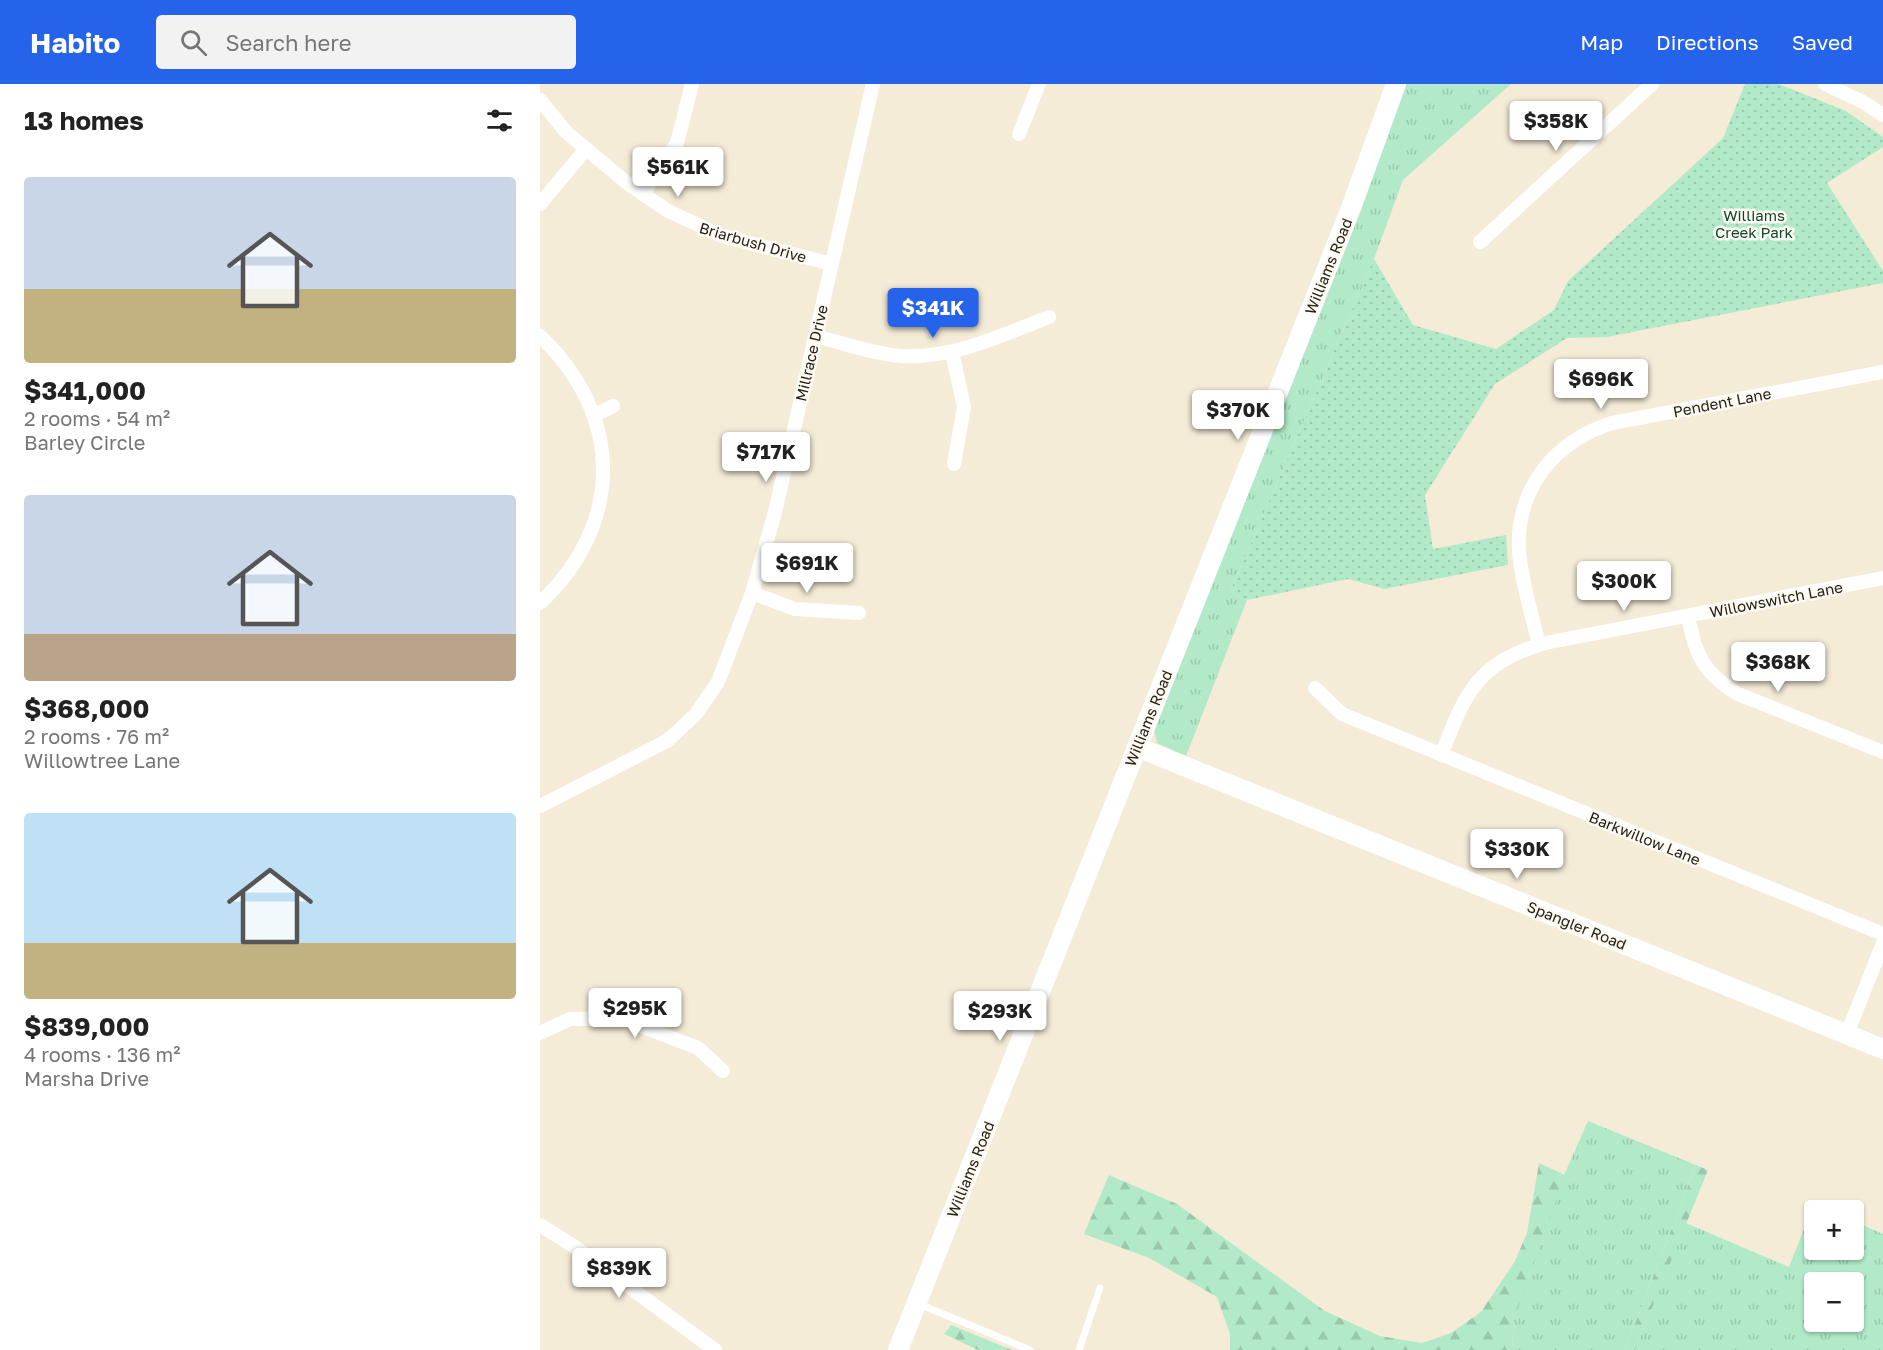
<!DOCTYPE html>
<html lang="en">
<head>
<meta charset="utf-8">
<style>
  :root { --surface:#fff; --page:#f2f2f2; --text:#222; --muted:#767676; --accent:#2563eb }
  body { margin:0; font-family:"Golos Text",sans-serif; background:var(--page); color:var(--text); height:100vh; display:flex; flex-direction:column; font-size:22px; white-space:nowrap }
  * { box-sizing:border-box; margin:0 }
  p { font-size:20px; color:var(--muted) }
  .icon { flex:none; width:33px; height:33px; fill:none; stroke:currentColor; stroke-width:2; stroke-linecap:round; stroke-linejoin:round }
  .map { position:relative; flex:1; overflow:hidden }
  .details { display:flex; flex-direction:column; background:var(--surface); width:540px }
  .details>* { flex:none }
  .buttons { position:absolute; left:1264px; top:1116px; display:grid; gap:12px }
  .buttons a { display:grid; place-items:center; width:60px; height:60px; border-radius:6px; background:var(--surface); box-shadow:0 2px 4px #0004; font-size:30px }
  .price { position:absolute; translate:-50% -51px; padding:0 14px; border-radius:6px; background:#fff; color:#222; font-size:20px; line-height:39px; filter:drop-shadow(0 2px 3px #0008) }
  .price::after { content:''; position:absolute; left:50%; top:36px; width:18px; height:14px; margin-left:-9px; background:inherit; clip-path:polygon(0 0,100% 0,50% 100%) }
  .price.on { background:var(--accent); color:#fff }
  ul { padding:0; list-style:none }
  li { display:grid; align-content:center; gap:12px; height:318px; padding:0 24px }
  li span { display:grid; place-items:center; height:186px; border-radius:6px; color:#555 }
  li>.icon { margin-inline-start:auto }
  span .icon { width:108px; height:108px; fill:#fffc; stroke-width:1 }
  li b { font-size:26px }
  h2 { display:flex; justify-content:space-between; align-items:center; height:72px; padding:0 24px; font-size:26px }
  header { display:flex; align-items:center; gap:36px; box-sizing:border-box; height:84px; padding:0 30px; background:var(--accent); color:#fff }
  header strong { font-size:28px }
  nav { display:flex; gap:33px; margin-inline-start:auto; font-size:21px }
  .search { width:420px; height:54px; background:var(--page); display:flex; align-items:center; gap:15px; box-sizing:border-box; padding:0 21px; border-radius:6px; color:var(--muted); font-size:22px }
  main { display:flex; flex:1; min-height:0 }
  .map>svg:first-child { display:block }
  .grass { fill:url(#grass-tufts); fill-rule:evenodd }
  .forest { fill:url(#forest-firs) }
  .park { fill:url(#park-dots) }
  .lines { fill:none; stroke-linecap:round; stroke-linejoin:round }
  .lane { stroke:#fff; stroke-width:7 }
  .street { stroke:#fff; stroke-width:14 }
  .secondary { stroke:#fff; stroke-width:20 }
  .labels { text-anchor:middle; dominant-baseline:central; stroke-width:5; stroke-linejoin:round; paint-order:stroke }
  .park-label { font-size:15px; fill:#0f472d; stroke:#fefaf2 }
  .street-label { font-size:15px; fill:#242119; stroke:#fefaf2 }
</style>
</head>
<body>
<header>
<strong>Habito</strong>
<div class="search"><svg class="icon" aria-label="search" viewBox="0 0 24 24"><circle cx="10" cy="10" r="6"/><path d="M15 15l6 6"/></svg>Search here</div>
<nav><a>Map</a><a>Directions</a><a>Saved</a></nav>
</header>
<main>
<section class="details">
<h2>13 homes<svg class="icon" aria-label="filters" viewBox="0 0 24 24"><path d="M4 7h16M4 17h16"/><circle cx="9" cy="7" r="2"/><circle cx="15" cy="17" r="2"/></svg></h2>
<ul>
<li><span style="background:linear-gradient(#c9d6e8 60%,#c2b280 0)"><svg class="icon" aria-label="home" viewBox="0 0 24 24"><path d="M3 11l9-7 9 7M6 9v11h12V9"/></svg></span><div><b>$341,000</b><p>2 rooms · 54 m²</p><p>Barley Circle</p></div></li>
<li><span style="background:linear-gradient(#c9d6e8 75%,#b9a48a 0)"><svg class="icon" aria-label="home" viewBox="0 0 24 24"><path d="M3 11l9-7 9 7M6 9v11h12V9"/></svg></span><div><b>$368,000</b><p>2 rooms · 76 m²</p><p>Willowtree Lane</p></div></li>
<li><span style="background:linear-gradient(#bfe0f5 70%,#c2b280 0)"><svg class="icon" aria-label="home" viewBox="0 0 24 24"><path d="M3 11l9-7 9 7M6 9v11h12V9"/></svg></span><div><b>$839,000</b><p>4 rooms · 136 m²</p><p>Marsha Drive</p></div></li>
</ul>
</section>
<div class="map">
<svg width="1343" height="1266" viewBox="0 0 1343 1266">
  <defs>
    <pattern id="grass-tufts" width="24" height="20" patternUnits="userSpaceOnUse" patternTransform="scale(1.5)"><rect width="24" height="20" fill="#b2eac9"/><path d="M3 7l-1-3M5 7V3M7 7l1-3M15 17l-1-3M17 17v-4M19 17l1-3" fill="none" stroke="#99c8ac"/></pattern>
    <pattern id="forest-firs" width="22" height="20" patternUnits="userSpaceOnUse" patternTransform="scale(1.5)"><rect width="22" height="20" fill="#b2eac9"/><path d="M5 1l3.5 6h-7zM16 11l3.5 6h-7z" fill="#99c8ac"/></pattern>
    <pattern id="park-dots" width="8" height="8" patternUnits="userSpaceOnUse" patternTransform="scale(1.5)"><rect width="8" height="8" fill="#b2eac9"/><path d="M2 2h.1M6 6h.1" fill="none" stroke="#99c8ac" stroke-width="1.8" stroke-linecap="round"/></pattern>
  </defs>
  <rect width="100%" height="100%" fill="#f5ecd8"/>
  <g class="grass">
    <path d="M866,0H971L863,96L834,175L690,508L707,516L646,672L617,659L613,641Z"/>
    <path d="M1048,1037L1156,1081L1085,1266H972L974,1236L1024,1091Z"/>
    <path d="M1274,1120L1289,1126H1275V1166H1314V1137L1343,1150V1266H1095L1146,1139L1249,1183ZM1275,1198H1314V1238H1275Z"/>
  </g>
  <g class="forest">
    <path d="M999,1079L1025,1091L974,1236L972,1266H690V1250L677,1213L609,1174L544,1150L569,1091L637,1120L785,1227L840,1252L882,1259L911,1249L941,1228L975,1177L987,1149Z"/>
    <path d="M1156,1081L1168,1086L1095,1266H1085Z"/>
    <path d="M411,1241L472,1266H438L404,1250Z"/>
  </g>
  <path class="park" d="M1205,0H1239L1306,27L1343,53V63L1287,99L1343,187V199L1067,253L1027,254L955,300L885,411L893,465L966,451L968,481L844,505L808,495L707,516L690,508L834,175L873,241L956,265L1014,226L1028,197L1183,54Z"/>
  <g class="lines">
    <g class="lane">
      <path d="M379,1220L490,1266"/>
      <path d="M539,1266L560,1204"/>
    </g>
    <g class="street">
      <path d="M1285,0L1323,18L1343,31"/>
      <path d="M0,16L26,48L87,99L128,127L182,152L292,180"/>
      <path d="M479,50L499,0"/>
      <path d="M103,110L137,59L152,0"/>
      <path d="M0,120L46,65"/>
      <path d="M940,158L1112,0"/>
      <path d="M0,252C84,331 84,441 0,519"/>
      <path d="M275,252C303,259 333,270 361,272C414,275 462,251 509,233"/>
      <path d="M412,268L424,323L414,380"/>
      <path d="M55,331L73,322"/>
      <path d="M212,509L255,525L319,529"/>
      <path d="M1148,532C1155,570 1163,589 1198,610L1343,668"/>
      <path d="M999,561C992,530 981,497 979,466C976,404 1015,357 1072,339L1343,288"/>
      <path d="M775,604L802,630L1343,850"/>
      <path d="M901,671C926,608 936,580 1005,559L1343,494"/>
      <path d="M0,722L127,657L156,630L178,598L212,509L235,428L333,0"/>
      <path d="M0,949L30,935L80,934L158,964L183,987"/>
      <path d="M1307,950L1343,859"/>
      <path d="M0,1141L32,1161L175,1266"/>
    </g>
    <g class="secondary">
      <path d="M597,663L1343,965"/>
      <path d="M358,1266L811,124L856,0"/>
    </g>
  </g>
  <g class="labels">
    <g class="park-label">
      <text x="1214" y="131">Williams<tspan x="1214" dy="17">Creek Park</tspan></text>
    </g>
    <g class="street-label">
      <text transform="translate(213 158) rotate(16)">Briarbush Drive</text>
      <text transform="translate(788 182) rotate(-68)">Williams Road</text>
      <text transform="translate(271 269) rotate(-77)">Millrace Drive</text>
      <text transform="translate(1182 318) rotate(-11)">Pendent Lane</text>
      <text transform="translate(1236 515) rotate(-11)">Willowswitch Lane</text>
      <text transform="translate(608 634) rotate(-68)">Williams Road</text>
      <text transform="translate(1105 754) rotate(22)">Barkwillow Lane</text>
      <text transform="translate(1037 841) rotate(22)">Spangler Road</text>
      <text transform="translate(430 1085) rotate(-68)">Williams Road</text>
    </g>
  </g>
</svg>
<div class="buttons">
<a>+</a>
<a>−</a>
</div>
<b class="price" style="left:1016px;top:68px">$358K</b>
<b class="price" style="left:138px;top:114px">$561K</b>
<b class="price on" style="left:393px;top:255px">$341K</b>
<b class="price" style="left:1061px;top:326px">$696K</b>
<b class="price" style="left:698px;top:357px">$370K</b>
<b class="price" style="left:226px;top:399px">$717K</b>
<b class="price" style="left:267px;top:510px">$691K</b>
<b class="price" style="left:1084px;top:528px">$300K</b>
<b class="price" style="left:1238px;top:609px">$368K</b>
<b class="price" style="left:977px;top:796px">$330K</b>
<b class="price" style="left:95px;top:955px">$295K</b>
<b class="price" style="left:460px;top:958px">$293K</b>
<b class="price" style="left:79px;top:1215px">$839K</b>
</div>
</main>
</body>
</html>
